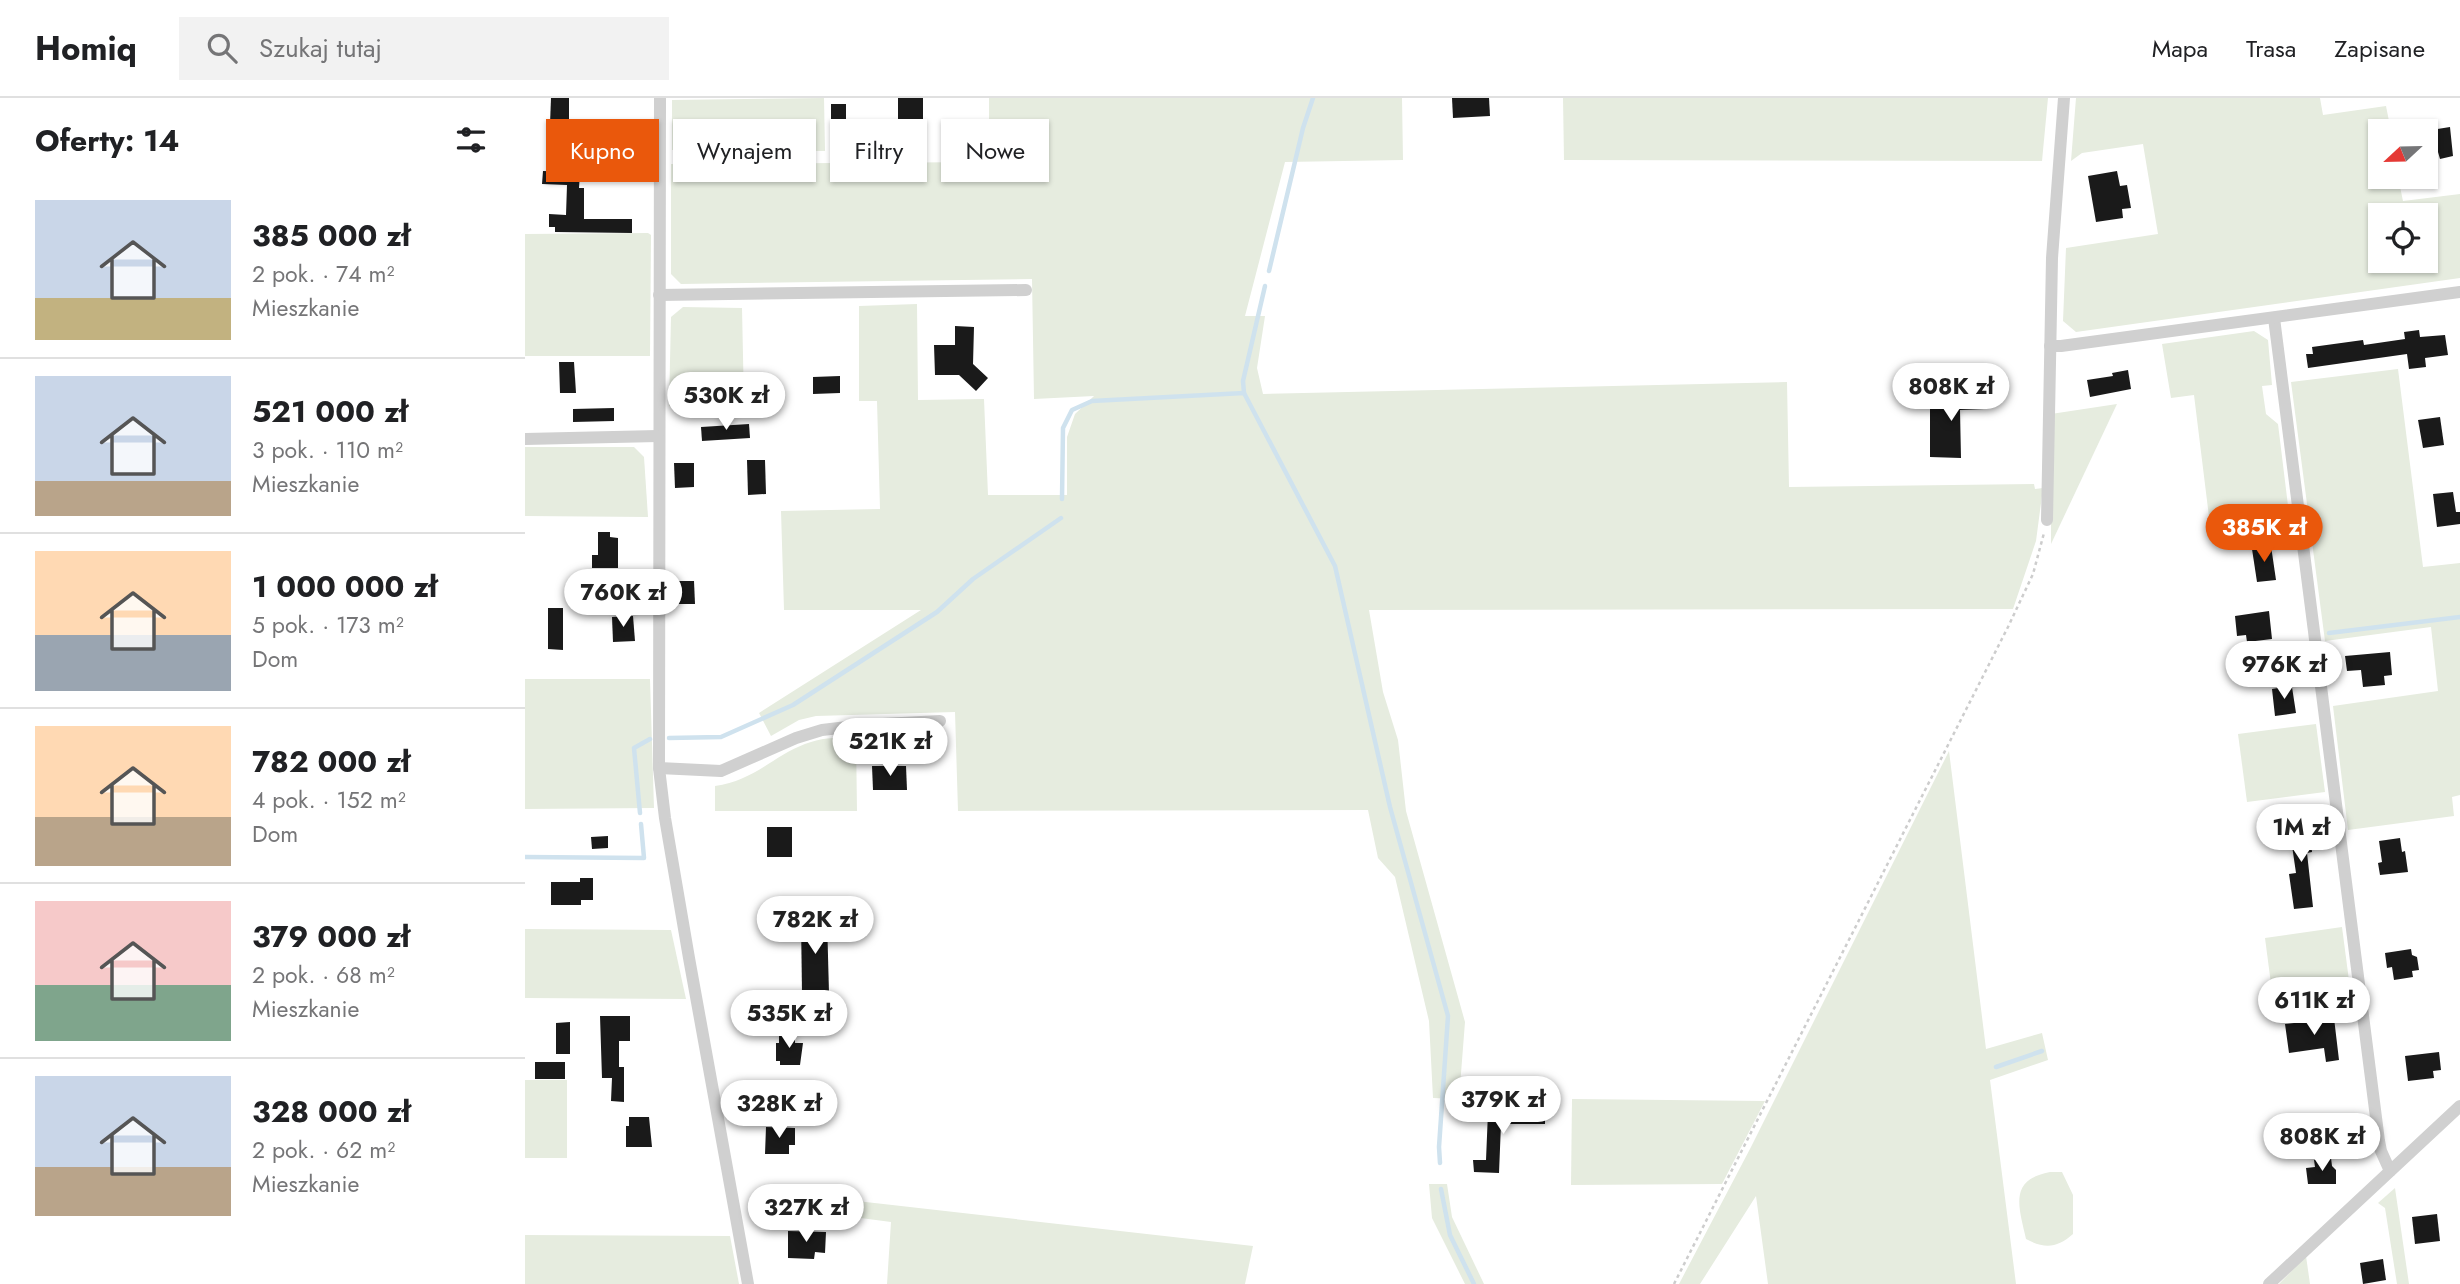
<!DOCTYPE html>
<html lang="pl">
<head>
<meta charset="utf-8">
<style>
  :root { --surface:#fff; --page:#f2f2f2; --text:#202124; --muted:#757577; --line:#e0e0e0; --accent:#ea580c }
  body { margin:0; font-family:Jost,sans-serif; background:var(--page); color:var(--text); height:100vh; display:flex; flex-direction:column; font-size:26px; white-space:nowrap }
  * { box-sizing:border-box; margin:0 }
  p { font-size:23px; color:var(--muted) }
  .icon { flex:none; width:38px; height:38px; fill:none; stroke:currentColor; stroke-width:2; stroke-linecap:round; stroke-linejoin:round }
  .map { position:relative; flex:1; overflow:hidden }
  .details { display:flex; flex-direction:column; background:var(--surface); width:525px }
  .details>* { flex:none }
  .banner { position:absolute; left:21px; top:21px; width:665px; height:63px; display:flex; gap:14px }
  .needle { width:46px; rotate:248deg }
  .buttons { position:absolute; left:1843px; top:21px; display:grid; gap:14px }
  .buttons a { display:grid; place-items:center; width:70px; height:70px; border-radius:0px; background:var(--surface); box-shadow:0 2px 5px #0004; font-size:35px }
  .price { position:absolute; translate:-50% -60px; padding:0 16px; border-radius:24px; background:#fff; color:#222; font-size:23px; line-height:46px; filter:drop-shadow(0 2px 4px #0008) }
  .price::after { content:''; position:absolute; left:50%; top:42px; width:21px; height:16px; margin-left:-10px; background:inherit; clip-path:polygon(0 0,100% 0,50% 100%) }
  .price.active { background:var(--accent); color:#fff }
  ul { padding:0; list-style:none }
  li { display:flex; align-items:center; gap:21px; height:175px; padding:0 35px }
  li+li { border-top:2px solid var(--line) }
  li span { display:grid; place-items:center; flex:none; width:196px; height:140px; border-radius:0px; color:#555 }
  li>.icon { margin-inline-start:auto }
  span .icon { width:84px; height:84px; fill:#fffc; stroke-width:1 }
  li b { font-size:30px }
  h2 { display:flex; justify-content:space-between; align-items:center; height:84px; padding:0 35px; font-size:30px }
  .chip { padding:0 24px; border-radius:0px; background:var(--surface); box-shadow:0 2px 5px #0004; font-size:24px; line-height:63px }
  .chip.active { background:var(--accent); color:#fff }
  header { display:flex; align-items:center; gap:42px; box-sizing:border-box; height:98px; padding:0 35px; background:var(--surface); border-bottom:2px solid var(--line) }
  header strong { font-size:33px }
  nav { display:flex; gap:38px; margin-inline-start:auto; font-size:24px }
  .search { width:490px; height:63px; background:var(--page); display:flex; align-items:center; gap:18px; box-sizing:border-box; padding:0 24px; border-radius:0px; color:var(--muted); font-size:26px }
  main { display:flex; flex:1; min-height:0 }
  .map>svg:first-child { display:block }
  .green { fill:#e6ecdf; fill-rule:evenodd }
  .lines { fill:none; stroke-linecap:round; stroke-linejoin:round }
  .stream { stroke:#cfe2ee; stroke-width:4.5 }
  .building { fill:#1a1a1a }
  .path { stroke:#cdcdcd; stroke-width:2.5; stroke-dasharray:3.5 3.5; stroke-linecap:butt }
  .minor { stroke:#d0d0d0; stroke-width:12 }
</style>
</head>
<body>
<header>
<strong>Homiq</strong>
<div class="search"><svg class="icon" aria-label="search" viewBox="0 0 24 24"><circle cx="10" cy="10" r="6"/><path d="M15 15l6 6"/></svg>Szukaj tutaj</div>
<nav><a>Mapa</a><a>Trasa</a><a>Zapisane</a></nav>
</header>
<main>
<section class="details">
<h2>Oferty: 14<svg class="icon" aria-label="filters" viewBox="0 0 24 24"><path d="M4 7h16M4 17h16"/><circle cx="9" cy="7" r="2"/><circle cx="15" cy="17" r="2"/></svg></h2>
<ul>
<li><span style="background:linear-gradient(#c9d6e8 70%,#c2b280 0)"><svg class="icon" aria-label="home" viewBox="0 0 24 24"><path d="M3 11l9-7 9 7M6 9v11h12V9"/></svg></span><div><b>385 000 zł</b><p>2 pok. · 74 m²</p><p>Mieszkanie</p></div></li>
<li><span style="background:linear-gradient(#c9d6e8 75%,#b9a48a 0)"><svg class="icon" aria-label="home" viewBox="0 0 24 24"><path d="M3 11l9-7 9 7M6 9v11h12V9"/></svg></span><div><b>521 000 zł</b><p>3 pok. · 110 m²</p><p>Mieszkanie</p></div></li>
<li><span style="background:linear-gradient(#ffd9b3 60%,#9aa5b1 0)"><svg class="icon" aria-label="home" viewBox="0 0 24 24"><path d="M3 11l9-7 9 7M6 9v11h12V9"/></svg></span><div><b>1 000 000 zł</b><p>5 pok. · 173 m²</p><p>Dom</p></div></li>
<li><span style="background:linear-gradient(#ffd9b3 65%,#b9a48a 0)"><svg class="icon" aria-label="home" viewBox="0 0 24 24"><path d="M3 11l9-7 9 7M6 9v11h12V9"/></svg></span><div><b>782 000 zł</b><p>4 pok. · 152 m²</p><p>Dom</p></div></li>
<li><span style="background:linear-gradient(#f6c9c9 60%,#7fa58c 0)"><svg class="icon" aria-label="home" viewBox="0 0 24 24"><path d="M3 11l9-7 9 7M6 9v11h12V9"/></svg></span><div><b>379 000 zł</b><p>2 pok. · 68 m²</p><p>Mieszkanie</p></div></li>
<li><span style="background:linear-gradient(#c9d6e8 65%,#b9a48a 0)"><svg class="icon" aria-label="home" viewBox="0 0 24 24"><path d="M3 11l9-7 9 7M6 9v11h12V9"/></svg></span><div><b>328 000 zł</b><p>2 pok. · 62 m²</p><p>Mieszkanie</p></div></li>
</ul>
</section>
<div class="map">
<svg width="1935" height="1186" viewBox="0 0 1935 1186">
  <rect width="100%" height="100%" fill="#fff"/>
  <g class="green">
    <path d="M299,0L300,53L147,52V2Z"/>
    <path d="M464,0H877L878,62L760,64L720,218H740L732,270L738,296L1262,284L1264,389L1509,386L1510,391L1518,390L1511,443L1488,511L844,512L858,594L873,642L881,713L940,924L934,1001L908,1000L904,923L870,779L853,760L843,712L433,713L430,614L291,618L274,622L246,638L234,615L396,512H259L256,413L355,411L352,303H334V208L392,206L393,302L459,301L463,397H542V339L550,316L569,298L509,301L507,181L156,186L146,176V66L464,64Z"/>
    <path d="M1038,0H1523L1517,63L1039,62Z"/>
    <path d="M1551,0H1795L1798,17L1861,8L1866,33H1855V79H1873L1878,103L1935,96V180L1551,234L1538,223L1541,150L1633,136L1618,46L1557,55L1546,63ZM1900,117V163H1855V117Z"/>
    <path d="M123,135L126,137L125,258H0V136Z"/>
    <path d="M158,209L217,210L219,306L144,308L146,219Z"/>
    <path d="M1729,233L1743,242L1747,287L1737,288L1741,316L1753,326L1765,424L1686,435L1669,297L1646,300L1637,246Z"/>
    <path d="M1873,271L1898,469L1935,465V697L1927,699L1929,718L1823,732L1808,608L1913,593L1906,529L1800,543L1766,284Z"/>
    <path d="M1592,306L1526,446V316Z"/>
    <path d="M0,349H109L119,359L123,419L0,418Z"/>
    <path d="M0,581H125L129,710L0,711Z"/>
    <path d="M1791,626L1800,694L1722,704L1713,636Z"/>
    <path d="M331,639L332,713H190V688C232,682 250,655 286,644C300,639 316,640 331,639Z"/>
    <path d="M1424,653L1461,951L1517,935L1523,962L1465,982L1491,1186H1243L1231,1098L1175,1186H1154L1226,1049Z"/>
    <path d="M1817,829L1826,898L1749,909L1740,840Z"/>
    <path d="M0,831L146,832L161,901L0,900Z"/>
    <rect x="0" y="982" width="42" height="78"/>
    <path d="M1047,1001L1240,1003L1197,1086L1046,1087Z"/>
    <path d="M1525,1074H1537L1548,1097V1136C1532,1150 1520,1151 1501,1141C1494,1109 1483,1082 1525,1074Z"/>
    <path d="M904,1086H922L927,1119L959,1186H940L907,1120Z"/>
    <path d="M1870,1090L1871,1097L1884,1186H1872L1860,1110L1853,1105Z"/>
    <path d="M234,1092L728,1148L720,1186H362L366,1124L237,1107Z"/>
    <path d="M0,1137L205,1138L214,1186H0Z"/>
    <path d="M1781,1158L1785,1186H1754Z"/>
  </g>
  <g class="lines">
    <g class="stream">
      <path d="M744,173L778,30L788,0"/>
      <path d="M719,295L718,283L740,188"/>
      <path d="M537,401L538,330L547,312L567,303L719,295L810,468L865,709L923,918L914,1049L915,1065"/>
      <path d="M1804,535L1935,519"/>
      <path d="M144,640L196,639L268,607L412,514L448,481L536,420"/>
      <path d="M115,715L109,650L125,641"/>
      <path d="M0,759L119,760L116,726"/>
      <path d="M1471,969L1517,953"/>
      <path d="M916,1091L925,1137L949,1186"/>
    </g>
  </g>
  <g class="building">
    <path d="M26,0H44V26H25Z"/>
    <rect x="373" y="0" width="25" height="25"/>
    <path d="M927,0H964L965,18L928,20Z"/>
    <rect x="306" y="6" width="15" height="29"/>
    <path d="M72,23H96L95,56L116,55V79H86L85,58L52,57L53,26H72Z"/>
    <path d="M1925,29L1928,58L1915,61L1913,54L1900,56V33Z"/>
    <path d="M18,73L55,74L54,90H59V121H107V135L30,134V129H24V116L41,117L42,87L17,86Z"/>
    <path d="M1592,73L1595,88L1602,87L1606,110L1597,111L1598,120L1571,124L1563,78Z"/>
    <path d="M430,228L449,229L448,266L463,280L451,293L434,277H410L409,247H430Z"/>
    <path d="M1894,232L1895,239L1920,237L1923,257L1900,260L1901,269L1884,271L1882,256L1783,270L1781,256H1788L1787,249L1838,242L1839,247L1880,241L1879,234Z"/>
    <path d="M34,264H49L51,295H35Z"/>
    <path d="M1603,272L1606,291L1565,299L1562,282L1588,278L1587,275Z"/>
    <path d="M315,278V295L288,296V279Z"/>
    <path d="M1459,293V311L1435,312L1436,360L1405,359V303L1430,302V294Z"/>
    <path d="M89,310V323L48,324V311Z"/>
    <path d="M1915,319L1919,347L1898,350L1893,322Z"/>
    <path d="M224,326L225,340L177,343L176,329Z"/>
    <path d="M222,362H240L241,396L223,397Z"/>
    <path d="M149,365H169V389L150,390Z"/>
    <path d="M1928,394L1931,414H1935V426L1912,429L1908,396Z"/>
    <path d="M73,434H85V439L93,440V470H67V457H73Z"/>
    <path d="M1746,448L1751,482L1732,484L1727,451Z"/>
    <path d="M149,483H169L170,506H150Z"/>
    <path d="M23,510H38V552L23,551Z"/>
    <path d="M1744,513L1747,541L1722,544L1721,537L1712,538L1710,518Z"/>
    <path d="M108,518L110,543L88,544L87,519Z"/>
    <path d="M1865,554L1867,577L1859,578L1860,587L1838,589L1836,572L1822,573L1820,558Z"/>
    <path d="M1757,586L1761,590L1767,589L1771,615L1750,618L1747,591L1753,590Z"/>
    <path d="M347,668H381L382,692H348Z"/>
    <path d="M1770,718L1776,725L1784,724L1787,754L1782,755L1788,809L1769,811L1764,776L1771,775L1764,727Z"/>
    <rect x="242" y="729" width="25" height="30"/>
    <path d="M83,738V750L67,751L66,739Z"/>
    <path d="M1875,740L1877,754L1880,753L1883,774L1855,777L1853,765L1857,764L1854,743Z"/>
    <path d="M55,780H68V802H56V807H26V784H55Z"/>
    <path d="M302,821L304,895H277L276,822Z"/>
    <path d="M1886,851L1887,857L1892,859L1894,872L1887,873L1888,879L1869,882L1867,869L1862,870L1860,855Z"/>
    <path d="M75,918H105V943H94V969H99V1004L86,1003L87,980H77Z"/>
    <path d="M1809,920L1814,962L1801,964L1799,950L1764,955L1760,926Z"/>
    <path d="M45,924V956H31V925Z"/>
    <path d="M254,934H270V945H278L275,967H255V963H251V945H254Z"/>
    <path d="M1914,954L1916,972L1908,973L1909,980L1883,983L1880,958Z"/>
    <rect x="10" y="964" width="30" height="17"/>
    <path d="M963,1014H1020V1026H976L974,1075L949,1074L948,1062H961Z"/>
    <path d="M104,1019H124L127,1049H101V1028H104Z"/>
    <path d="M241,1029L270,1030V1047H264V1056H240Z"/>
    <path d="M1806,1060L1807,1068L1811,1072V1086H1783L1781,1070L1790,1069L1789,1062Z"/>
    <path d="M1912,1116L1915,1143L1890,1146L1887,1119Z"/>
    <path d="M263,1133L301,1134L300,1155L290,1154L289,1161L263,1160Z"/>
    <path d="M1858,1161L1861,1182L1838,1186L1835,1165Z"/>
  </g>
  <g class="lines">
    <path class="path" d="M1149,1186L1483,529L1508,476L1519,435"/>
    <g class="minor">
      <path d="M135,0L134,670L140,720L164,860L223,1186"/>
      <path d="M134,197L501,192"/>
      <path d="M1749,220L1854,1043L1856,1053L1865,1073"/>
      <path d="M1525,248H1536L1935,194"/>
      <path d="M0,341L133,338"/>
      <path d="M1522,422L1527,160L1539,0"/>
      <path d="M134,670L196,673L271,640L297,632L339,627L415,623"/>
      <path d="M1744,1186L1935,1008"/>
    </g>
  </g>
</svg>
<div class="buttons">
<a><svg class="needle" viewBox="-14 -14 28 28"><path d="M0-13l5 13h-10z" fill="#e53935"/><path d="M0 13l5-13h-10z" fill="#757577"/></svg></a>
<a><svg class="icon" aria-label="locate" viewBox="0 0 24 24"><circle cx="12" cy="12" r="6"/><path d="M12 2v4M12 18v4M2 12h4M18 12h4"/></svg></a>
</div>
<b class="price" style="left:1426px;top:325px">808K zł</b>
<b class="price" style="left:201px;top:334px">530K zł</b>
<b class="price active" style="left:1739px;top:466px">385K zł</b>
<b class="price" style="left:98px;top:531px">760K zł</b>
<b class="price" style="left:1759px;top:603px">976K zł</b>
<b class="price" style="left:365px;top:680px">521K zł</b>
<b class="price" style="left:1776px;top:766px">1M zł</b>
<b class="price" style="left:290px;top:858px">782K zł</b>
<b class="price" style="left:1789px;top:939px">611K zł</b>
<b class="price" style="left:264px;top:952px">535K zł</b>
<b class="price" style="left:978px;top:1038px">379K zł</b>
<b class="price" style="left:254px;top:1042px">328K zł</b>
<b class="price" style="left:1797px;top:1075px">808K zł</b>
<b class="price" style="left:281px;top:1146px">327K zł</b>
<div class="banner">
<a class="chip active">Kupno</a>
<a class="chip">Wynajem</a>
<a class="chip">Filtry</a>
<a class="chip">Nowe</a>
</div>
</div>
</main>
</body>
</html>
